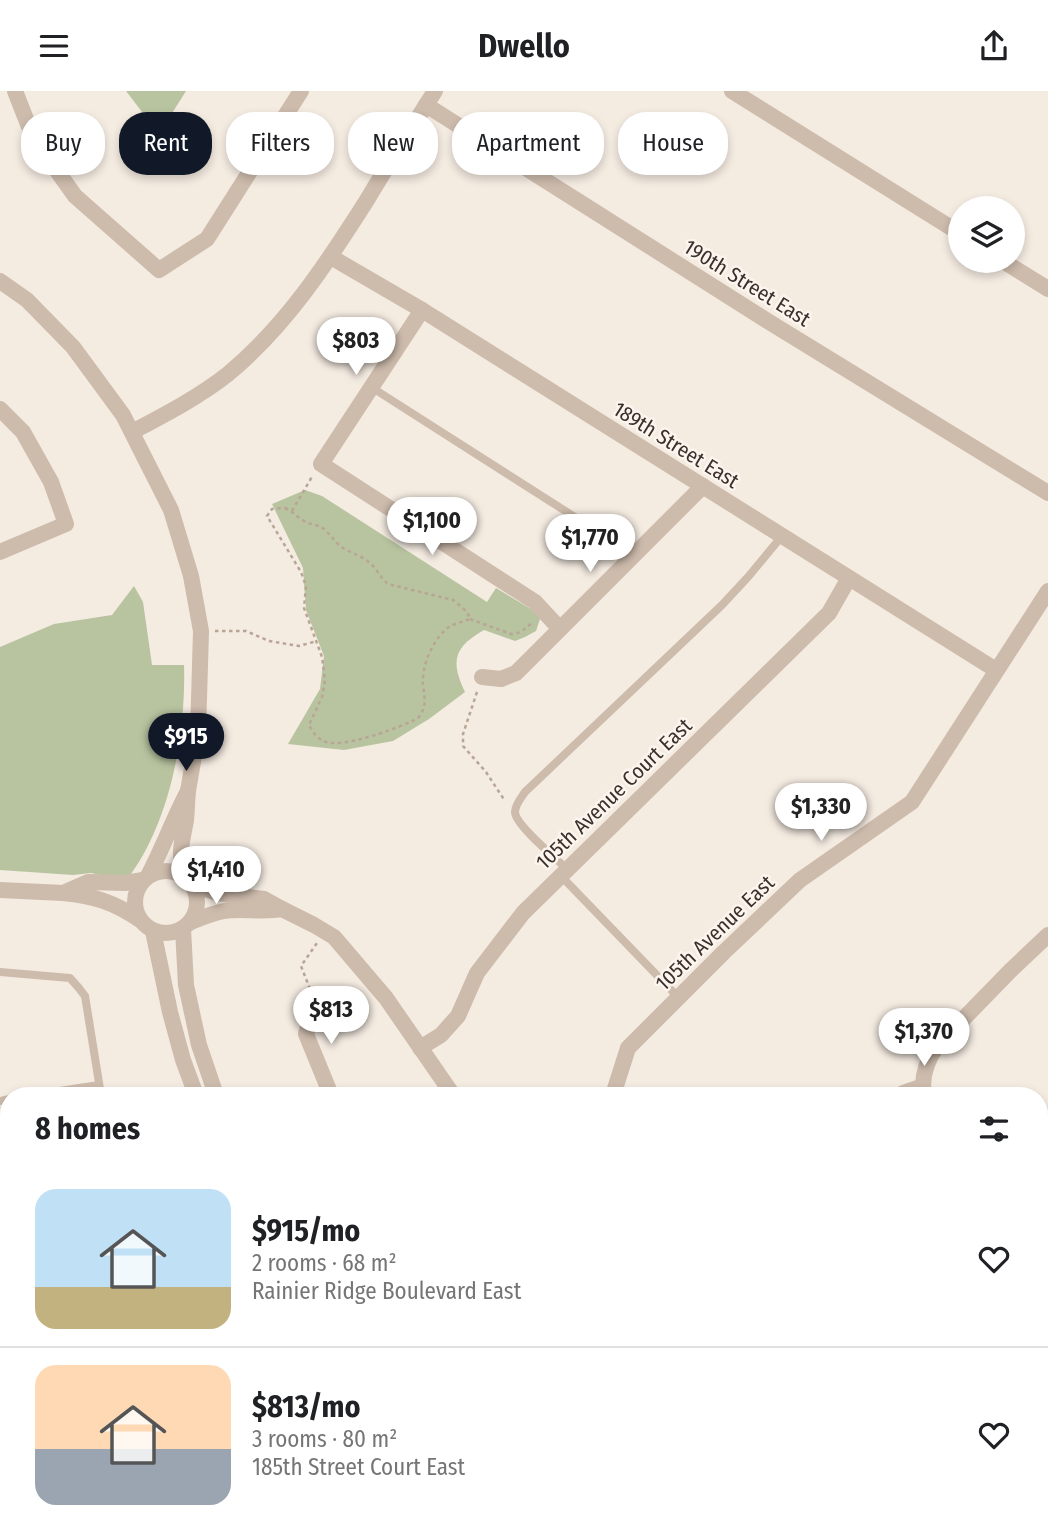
<!DOCTYPE html>
<html lang="en">
<head>
<meta charset="utf-8">
<style>
  :root { --surface:#fff; --page:#f6f6f6; --text:#202124; --muted:#757577; --line:#e0e0e0; --accent:#111827 }
  body { margin:0; font-family:"Fira Sans Condensed",sans-serif; background:var(--page); color:var(--text); height:100vh; display:flex; flex-direction:column; font-size:26px; white-space:nowrap }
  * { box-sizing:border-box; margin:0 }
  p { font-size:23px; color:var(--muted) }
  .icon { flex:none; width:38px; height:38px; fill:none; stroke:currentColor; stroke-width:2; stroke-linecap:round; stroke-linejoin:round }
  .map { position:relative; flex:1; overflow:hidden }
  .panel { position:absolute; left:0px; top:996px; width:1048px; height:450px; display:flex; flex-direction:column; background:var(--surface); border-radius:28px 28px 0 0; box-shadow:0 4px 10px #0003 }
  .panel>* { flex:none }
  .top-card { position:absolute; left:21px; top:21px; width:1006px; height:63px; display:flex; gap:14px }
  .controls { position:absolute; left:948px; top:105px; display:grid; gap:14px }
  .controls a { display:grid; place-items:center; width:77px; height:77px; border-radius:50%; background:var(--surface); box-shadow:0 4px 10px #0003; font-size:35px }
  .price { position:absolute; translate:-50% -60px; padding:0 16px; border-radius:24px; background:#fff; color:#222; font-size:23px; line-height:46px; filter:drop-shadow(0 2px 4px #0008) }
  .price::after { content:''; position:absolute; left:50%; top:42px; width:21px; height:16px; margin-left:-10px; background:inherit; clip-path:polygon(0 0,100% 0,50% 100%) }
  .price.active { background:var(--accent); color:#fff }
  ul { padding:0; list-style:none }
  li { display:flex; align-items:center; gap:21px; height:175px; padding:0 35px }
  li+li { border-top:2px solid var(--line) }
  li span { display:grid; place-items:center; flex:none; width:196px; height:140px; border-radius:21px; color:#555 }
  li>.icon { margin-inline-start:auto }
  span .icon { width:84px; height:84px; fill:#fffc; stroke-width:1 }
  li b { font-size:30px }
  h2 { display:flex; justify-content:space-between; align-items:center; height:84px; padding:0 35px; font-size:30px }
  .pill { padding:0 24px; border-radius:28px; background:var(--surface); box-shadow:0 4px 10px #0003; font-size:24px; line-height:63px }
  .pill.active { background:var(--accent); color:#fff }
  header { display:flex; justify-content:space-between; align-items:center; height:91px; padding:0 35px; background:var(--surface); font-size:32px; font-weight:700 }
  .map>svg:first-child { display:block }
  .green { fill:#b8c4a0 }
  .lines { fill:none; stroke-linecap:round; stroke-linejoin:round }
  .path { stroke:#b9a596; stroke-width:2.5; stroke-dasharray:3.5 3.5; stroke-linecap:butt }
  .service { stroke:#cdbbac; stroke-width:8 }
  .minor { stroke:#cdbbac; stroke-width:16 }
  .tertiary { stroke:#cdbbac; stroke-width:18 }
  .labels { text-anchor:middle; dominant-baseline:central; stroke-width:5; stroke-linejoin:round; paint-order:stroke }
  .street-label { font-size:21px; fill:#3b302b; stroke:#fbf5ee }
</style>
</head>
<body>
<header><svg class="icon" aria-label="menu" viewBox="0 0 24 24"><path d="M4 6h16M4 12h16M4 18h16"/></svg>Dwello<svg class="icon" aria-label="share" viewBox="0 0 24 24"><path d="M12 15V3M7 8l5-5 5 5M5 13v7h14v-7"/></svg></header>
<div class="map">
<svg width="1048" height="1444" viewBox="0 0 1048 1444">
  <rect width="100%" height="100%" fill="#f4ebe1"/>
  <g class="green">
    <path d="M126,0H186L159,43Z"/>
    <path d="M305,399L322,405L487,511L496,497L536,521L540,528L536,540L525,546L515,550L484,539C454,556 450,570 465,601L429,628L393,650L344,659L288,653L320,598L324,565L306,519L303,477L272,413Z"/>
    <path d="M134,495L143,511L152,574H184C186,642 171,727 131,783L113,787L91,782L73,784L0,779V556L54,533L112,524Z"/>
  </g>
  <g class="lines">
    <g class="path">
      <path d="M285,417C292,420 297,426 304,430C310,434 318,433 324,438C332,445 336,453 345,458C353,463 362,465 370,472C377,478 380,487 388,493L453,509C459,514 468,520 470,528C463,531 455,532 449,536C433,547 421,576 423,595C425,608 427,616 418,627C402,636 340,659 323,650C317,647 312,640 309,634L322,606L325,589L322,566L304,517L306,495L301,481L267,425L272,418Z"/>
      <path d="M292,420L313,384"/>
      <path d="M470,528L511,543C520,543 526,537 533,531"/>
      <path d="M215,540H246L269,550L299,555L317,550"/>
      <path d="M477,601L463,643V655L486,681L505,710"/>
      <path d="M310,898L301,875L317,852"/>
    </g>
    <g class="service">
      <path d="M371,296L581,430L633,465"/>
      <path d="M567,778C557,768 515,734 515,721C515,714 521,707 525,701L722,514L748,486L782,445"/>
      <path d="M561,785L678,906"/>
      <path d="M0,881L70,887L78,896L85,905L101,1004"/>
      <path d="M33,1004L99,994"/>
      <path d="M0,1010L9,1008"/>
      <path d="M0,1199L9,1198"/>
      <path d="M1040,1312L1048,1318"/>
      <path d="M1040,1350L1048,1337"/>
      <path d="M1040,1380L1048,1386"/>
      <path d="M290,1437L297,1444"/>
      <path d="M492,1437L499,1444"/>
      <path d="M144,1444L153,1437"/>
      <path d="M393,1444L401,1437"/>
      <path d="M467,1444L476,1437"/>
      <path d="M858,1444L863,1437"/>
      <path d="M1020,1444L1024,1437"/>
    </g>
    <g class="minor">
      <path d="M15,0L33,46L75,105L159,179L207,148L301,0"/>
      <path d="M732,0L961,143"/>
      <path d="M426,14L774,234L1048,402"/>
      <path d="M331,166L422,219L996,579"/>
      <path d="M1003,170L1048,198"/>
      <path d="M0,190L27,209L73,256L123,324L171,419L191,485L201,540L198,642L188,700"/>
      <path d="M422,219L321,373L535,511L560,538"/>
      <path d="M0,318L23,341L51,391L66,433L0,461"/>
      <path d="M132,341C164,324 199,306 228,283C286,235 327,172 367,109C389,72 412,36 435,0"/>
      <path d="M482,586L501,588L516,582L703,395"/>
      <circle cx="166" cy="811" r="31"/>
      <path d="M148,785C163,757 173,728 188,700C187,710 187,720 186,729C182,753 177,762 186,786"/>
      <path d="M0,799L63,802"/>
      <path d="M282,818L314,834L334,846L386,907L453,1004"/>
      <path d="M140,829C114,811 94,805 63,802L88,791L125,792L143,789"/>
      <path d="M191,831C201,827 213,822 224,820C243,817 263,822 282,818L264,808L217,802L193,794"/>
      <path d="M183,838L186,894L199,954L216,1004"/>
      <path d="M153,840L170,921L183,969L196,1004"/>
      <path d="M315,911L306,943L331,1004"/>
      <path d="M420,957L441,944L458,925L477,882L523,822L829,522L849,487"/>
      <path d="M923,995C923,980 928,968 937,955L1010,880L1048,844"/>
      <path d="M903,1002L923,995L925,1004"/>
      <path d="M613,1004L628,957L724,861L800,789L912,711L1048,500"/>
      <path d="M1040,1086L1048,1091"/>
      <path d="M1040,1142L1048,1129"/>
    </g>
    <g class="tertiary">
      <path d="M1040,1238L1048,1242"/>
      <path d="M312,1444L320,1437"/>
    </g>
  </g>
  <g class="labels">
    <g class="street-label">
      <text transform="translate(747 192) rotate(32)">190th Street East</text>
      <text transform="translate(676 354) rotate(32)">189th Street East</text>
      <text transform="translate(614 703) rotate(-44)">105th Avenue Court East</text>
      <text transform="translate(715 842) rotate(-44)">105th Avenue East</text>
    </g>
  </g>
</svg>
<div class="controls">
<a><svg class="icon" aria-label="layers" viewBox="0 0 24 24"><path d="M12 4l9 5-9 5-9-5zM3 14l9 5 9-5"/></svg></a>
</div>
<b class="price" style="left:356px;top:286px">$803</b>
<b class="price" style="left:432px;top:466px">$1,100</b>
<b class="price" style="left:590px;top:483px">$1,770</b>
<b class="price active" style="left:186px;top:682px">$915</b>
<b class="price" style="left:821px;top:752px">$1,330</b>
<b class="price" style="left:216px;top:815px">$1,410</b>
<b class="price" style="left:331px;top:955px">$813</b>
<b class="price" style="left:924px;top:977px">$1,370</b>
<div class="top-card">
<a class="pill">Buy</a>
<a class="pill active">Rent</a>
<a class="pill">Filters</a>
<a class="pill">New</a>
<a class="pill">Apartment</a>
<a class="pill">House</a>
</div>
<section class="panel">
<h2>8 homes<svg class="icon" aria-label="filters" viewBox="0 0 24 24"><path d="M4 7h16M4 17h16"/><circle cx="9" cy="7" r="2"/><circle cx="15" cy="17" r="2"/></svg></h2>
<ul>
<li><span style="background:linear-gradient(#bfe0f5 70%,#c2b280 0)"><svg class="icon" aria-label="home" viewBox="0 0 24 24"><path d="M3 11l9-7 9 7M6 9v11h12V9"/></svg></span><div><b>$915/mo</b><p>2 rooms · 68 m²</p><p>Rainier Ridge Boulevard East</p></div><svg class="icon" aria-label="heart" viewBox="0 0 24 24"><path d="M12 20l-8-8c-3-5 5-10 8-4 3-6 11-1 8 4z"/></svg></li>
<li><span style="background:linear-gradient(#ffd9b3 60%,#9aa5b1 0)"><svg class="icon" aria-label="home" viewBox="0 0 24 24"><path d="M3 11l9-7 9 7M6 9v11h12V9"/></svg></span><div><b>$813/mo</b><p>3 rooms · 80 m²</p><p>185th Street Court East</p></div><svg class="icon" aria-label="heart" viewBox="0 0 24 24"><path d="M12 20l-8-8c-3-5 5-10 8-4 3-6 11-1 8 4z"/></svg></li>
</ul>
</section>
</div>
</body>
</html>
